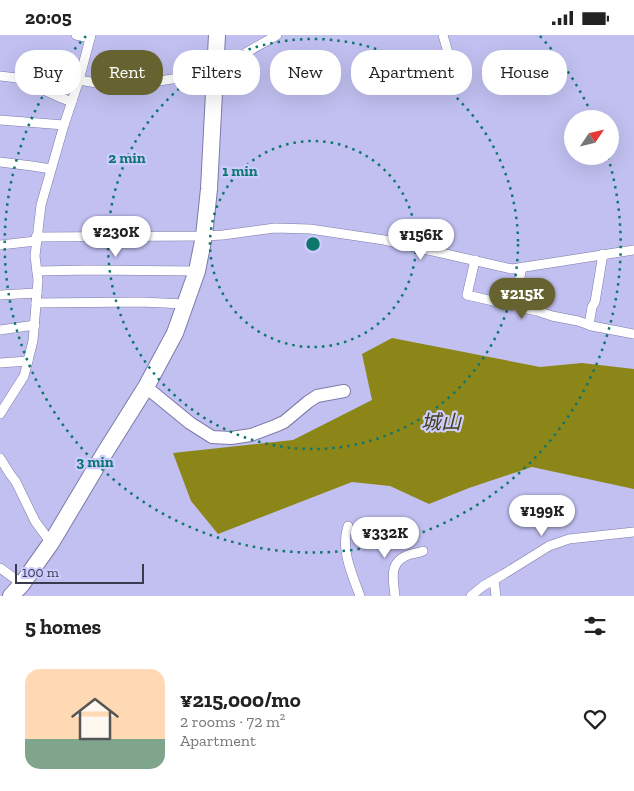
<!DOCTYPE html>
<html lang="en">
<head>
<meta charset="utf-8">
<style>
  :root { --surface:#fff; --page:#f2f2f2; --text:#222; --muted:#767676; --line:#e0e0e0; --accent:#666330 }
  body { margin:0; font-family:"Zilla Slab","Noto Sans JP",serif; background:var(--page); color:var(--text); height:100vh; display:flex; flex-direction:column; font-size:19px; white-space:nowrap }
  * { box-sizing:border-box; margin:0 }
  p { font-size:16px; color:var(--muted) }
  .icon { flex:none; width:28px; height:28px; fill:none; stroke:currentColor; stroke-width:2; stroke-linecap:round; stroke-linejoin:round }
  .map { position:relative; height:561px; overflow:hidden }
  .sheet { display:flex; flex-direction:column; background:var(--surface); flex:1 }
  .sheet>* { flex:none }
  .hud { position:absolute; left:15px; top:15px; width:605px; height:45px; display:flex; gap:10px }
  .needle { width:32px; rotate:55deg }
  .buttons { position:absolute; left:564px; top:75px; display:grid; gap:10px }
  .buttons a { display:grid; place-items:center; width:55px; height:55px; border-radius:50%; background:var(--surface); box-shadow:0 5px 20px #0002; font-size:25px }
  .scale { position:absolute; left:15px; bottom:12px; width:129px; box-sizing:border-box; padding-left:5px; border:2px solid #3a3a4e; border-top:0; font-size:14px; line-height:18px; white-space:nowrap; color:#3a3a4e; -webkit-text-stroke:4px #cdccff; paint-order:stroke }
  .price { position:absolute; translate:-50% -42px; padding:0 11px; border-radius:18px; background:#fff; color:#222; font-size:16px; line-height:32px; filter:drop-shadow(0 1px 2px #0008) }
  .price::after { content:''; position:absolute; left:50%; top:30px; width:15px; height:11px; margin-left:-8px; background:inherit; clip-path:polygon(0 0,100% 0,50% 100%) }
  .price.selected { background:var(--accent); color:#fff }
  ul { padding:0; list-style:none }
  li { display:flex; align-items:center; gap:15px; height:125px; padding:0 25px }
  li+li { border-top:1px solid var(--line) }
  li span { display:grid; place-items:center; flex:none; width:140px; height:100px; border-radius:15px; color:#555 }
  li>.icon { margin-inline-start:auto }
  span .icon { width:60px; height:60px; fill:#fffc; stroke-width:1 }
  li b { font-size:21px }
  h2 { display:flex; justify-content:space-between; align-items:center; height:60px; padding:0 25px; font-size:21px }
  .pill { padding:0 18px; border-radius:20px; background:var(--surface); box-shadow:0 5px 20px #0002; font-size:18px; line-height:45px }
  .pill.selected { background:var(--accent); color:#fff }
  .status { display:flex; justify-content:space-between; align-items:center; height:35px; padding:0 25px; background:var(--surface); direction:ltr }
  .status svg { height:14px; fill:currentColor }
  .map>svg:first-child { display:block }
  .forest { fill:#8c8618 }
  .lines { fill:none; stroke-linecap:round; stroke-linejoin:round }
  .street-casing { stroke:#7c7aa8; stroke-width:10 }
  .secondary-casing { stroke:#7c7aa8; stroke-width:14 }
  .highway-casing { stroke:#7c7aa8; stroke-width:18 }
  .street { stroke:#fff; stroke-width:9 }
  .secondary { stroke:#fff; stroke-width:12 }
  .highway { stroke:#fff; stroke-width:16 }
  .ring { fill:none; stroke:#0f766e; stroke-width:2.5; stroke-dasharray:2.5 5 }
  .labels { text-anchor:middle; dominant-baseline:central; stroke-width:4.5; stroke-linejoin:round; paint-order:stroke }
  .park-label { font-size:20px; font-style:italic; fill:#423f15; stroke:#cdccff }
  .centre { fill:#0f766e; stroke:#cdccff; stroke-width:2.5 }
  .ring-label { font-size:15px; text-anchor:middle; font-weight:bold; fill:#0f766e; stroke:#cdccff; stroke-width:4.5; stroke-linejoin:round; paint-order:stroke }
</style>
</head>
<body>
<div class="status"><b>20:05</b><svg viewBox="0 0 49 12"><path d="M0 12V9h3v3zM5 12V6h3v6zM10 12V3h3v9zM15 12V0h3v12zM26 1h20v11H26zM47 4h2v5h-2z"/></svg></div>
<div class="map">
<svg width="634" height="561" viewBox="0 0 634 561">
  <rect width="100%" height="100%" fill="#c1c0f1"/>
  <path class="forest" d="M392,303L540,332L582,328L634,334V454L532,432L469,453L429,469L390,451L352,447L218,499L191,466L173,418L293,405L372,365L362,319Z"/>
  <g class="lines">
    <defs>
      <g id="street">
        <path d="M76,0L90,3"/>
        <path d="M443,0L449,21"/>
        <path d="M0,41L17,43L59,62L72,67"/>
        <path d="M79,45L120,52L185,42L228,28L277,0"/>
        <path d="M0,85L64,90"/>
        <path d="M0,127L32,131L51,134"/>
        <path d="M36,202L204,201L223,200L275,193L310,194L384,205L512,234L634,215"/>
        <path d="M0,210L36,206"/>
        <path d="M475,225L467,260L537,276L552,281L578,286L592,291L634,299"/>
        <path d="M37,236L88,235L197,236"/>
        <path d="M0,260L37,258"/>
        <path d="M36,268L141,267L185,269"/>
        <path d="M514,271L522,232"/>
        <path d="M589,290L592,272L595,267L603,219"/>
        <path d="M0,295L35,290"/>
        <path d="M0,328L28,326"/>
        <path d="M0,379L24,341L33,306L38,245L35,221L41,170L64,90L79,45L91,0"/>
        <path d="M0,423L10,439L16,447L35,486L51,508"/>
        <path d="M348,491C340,514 352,539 360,561"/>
        <path d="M0,533L22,549"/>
        <path d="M494,545L496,561"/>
        <path d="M395,561C393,543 388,526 411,519C415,518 419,518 423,516"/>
        <path d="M471,561L483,551L504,539L549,511L569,504L634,497"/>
      </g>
      <path id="secondary" d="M146,352L190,388L212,402L231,403L251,400L275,391L284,387L308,367L317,361L344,356"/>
      <path id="highway" d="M11,561L22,549L51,508L104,419L146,352L175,298L197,236L204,201L209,154L217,0"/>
    </defs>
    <use href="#street" class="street-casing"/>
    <use href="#secondary" class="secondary-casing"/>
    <use href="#highway" class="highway-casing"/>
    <use href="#street" class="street"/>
    <use href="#secondary" class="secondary"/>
    <use href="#highway" class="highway"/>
  </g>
  <g class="ring">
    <circle cx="313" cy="209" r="103"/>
    <circle cx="313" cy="209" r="205"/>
    <path d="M540 1A308 308 0 0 1 594 84M608 122A308 308 0 1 1 86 1"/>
  </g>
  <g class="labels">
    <g class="park-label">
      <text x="441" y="387">城山</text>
    </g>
  </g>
  <circle cx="313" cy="209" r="8" class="centre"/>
  <g class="ring-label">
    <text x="127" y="128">2 min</text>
    <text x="240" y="141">1 min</text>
    <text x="95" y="432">3 min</text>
  </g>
</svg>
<div class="buttons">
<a><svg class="needle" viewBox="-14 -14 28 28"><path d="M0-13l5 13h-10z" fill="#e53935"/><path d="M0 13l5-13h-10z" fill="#767676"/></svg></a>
</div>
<div class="scale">100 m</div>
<b class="price" style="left:116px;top:223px">¥230K</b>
<b class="price" style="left:421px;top:226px">¥156K</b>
<b class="price selected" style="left:522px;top:285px">¥215K</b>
<b class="price" style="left:542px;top:502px">¥199K</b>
<b class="price" style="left:385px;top:524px">¥332K</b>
<div class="hud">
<a class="pill">Buy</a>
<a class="pill selected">Rent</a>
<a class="pill">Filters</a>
<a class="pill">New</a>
<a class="pill">Apartment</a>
<a class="pill">House</a>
</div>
</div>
<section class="sheet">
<h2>5 homes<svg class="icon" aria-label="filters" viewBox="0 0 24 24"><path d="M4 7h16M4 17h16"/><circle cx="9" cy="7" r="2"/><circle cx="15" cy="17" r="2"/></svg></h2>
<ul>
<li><span style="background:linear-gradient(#ffd9b3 70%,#7fa58c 0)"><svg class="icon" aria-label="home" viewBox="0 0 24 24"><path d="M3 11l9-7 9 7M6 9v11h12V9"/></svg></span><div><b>¥215,000/mo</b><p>2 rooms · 72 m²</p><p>Apartment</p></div><svg class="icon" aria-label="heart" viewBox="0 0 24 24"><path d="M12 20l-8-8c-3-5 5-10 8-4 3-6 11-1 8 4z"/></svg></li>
</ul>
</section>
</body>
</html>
